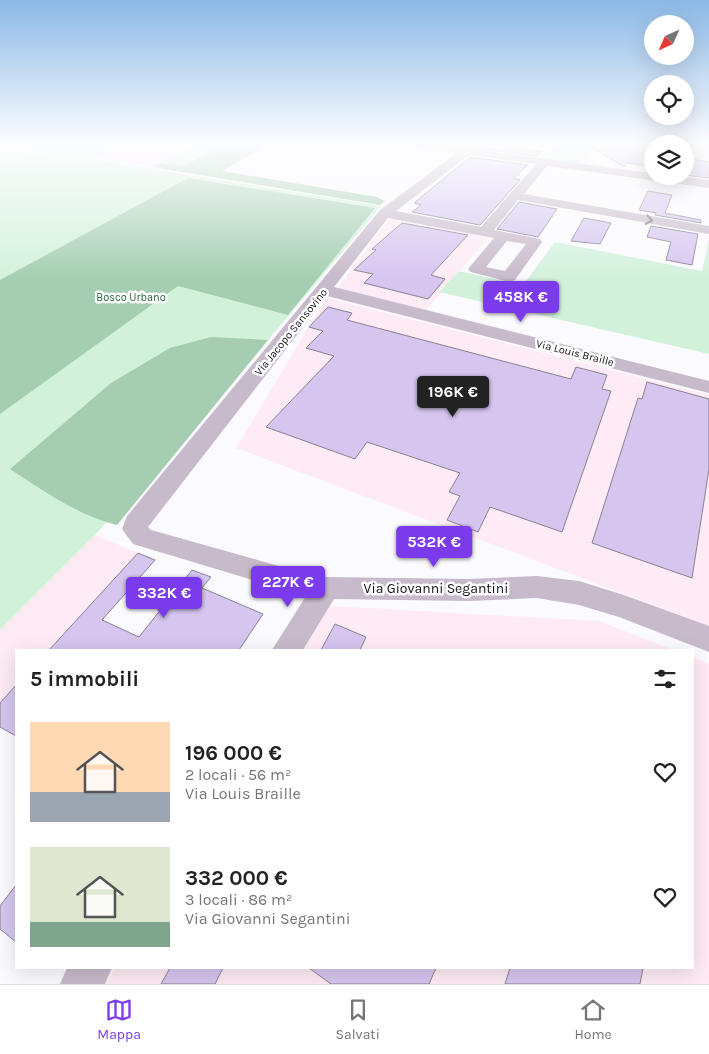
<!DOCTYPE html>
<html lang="it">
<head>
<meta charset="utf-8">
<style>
  :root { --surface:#fff; --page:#f6f6f6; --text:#222; --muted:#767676; --line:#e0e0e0; --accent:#7c3aed }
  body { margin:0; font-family:Karla,sans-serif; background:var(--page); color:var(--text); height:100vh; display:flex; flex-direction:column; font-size:19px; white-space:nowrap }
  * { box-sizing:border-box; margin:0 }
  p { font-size:16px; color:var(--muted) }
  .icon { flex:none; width:28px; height:28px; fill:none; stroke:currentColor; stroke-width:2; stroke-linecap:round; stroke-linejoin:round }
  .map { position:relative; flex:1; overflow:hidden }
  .details { position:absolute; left:15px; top:649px; width:679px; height:320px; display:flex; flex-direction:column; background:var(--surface); border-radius:0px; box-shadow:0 5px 20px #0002 }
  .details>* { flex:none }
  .needle { width:32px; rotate:225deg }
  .tools { position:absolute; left:644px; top:15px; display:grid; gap:10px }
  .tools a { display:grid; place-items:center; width:50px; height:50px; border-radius:50%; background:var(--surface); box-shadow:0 5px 20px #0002; font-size:25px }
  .price { position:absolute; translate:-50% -42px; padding:0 11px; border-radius:5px; background:var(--accent); color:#fff; font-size:16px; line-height:32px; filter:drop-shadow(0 1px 2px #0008) }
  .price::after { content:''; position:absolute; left:50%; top:30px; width:15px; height:11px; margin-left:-8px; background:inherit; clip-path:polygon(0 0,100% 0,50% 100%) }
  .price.current { background:#222; color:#fff }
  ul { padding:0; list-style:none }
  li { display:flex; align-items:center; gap:15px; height:125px; padding:0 15px }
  li span { display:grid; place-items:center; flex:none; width:140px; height:100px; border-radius:0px; color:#555 }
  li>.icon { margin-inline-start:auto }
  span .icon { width:60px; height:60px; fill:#fffc; stroke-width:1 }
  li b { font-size:21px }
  h2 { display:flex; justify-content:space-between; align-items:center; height:60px; padding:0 15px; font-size:21px }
  .tab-bar { display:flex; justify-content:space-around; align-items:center; height:70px; border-top:1px solid var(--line); background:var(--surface); font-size:14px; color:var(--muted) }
  .tab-bar a { display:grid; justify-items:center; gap:2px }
  .tab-bar .current { color:var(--accent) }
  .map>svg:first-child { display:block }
  .industrial { fill:#feebf5 }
  .green { fill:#d2f1db }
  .forest { fill:#a4cdb1 }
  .building { fill:#d5c5ef; stroke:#888392 }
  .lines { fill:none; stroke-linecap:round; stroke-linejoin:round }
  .street { fill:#c7baca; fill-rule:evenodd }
  .oneway { stroke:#766e79 }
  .labels { text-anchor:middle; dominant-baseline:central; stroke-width:5; stroke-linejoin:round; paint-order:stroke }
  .far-park-label { font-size:11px; fill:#266640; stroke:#fff }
  .far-street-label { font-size:11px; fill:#131117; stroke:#fff }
  .street-label { font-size:14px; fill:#131117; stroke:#fff }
</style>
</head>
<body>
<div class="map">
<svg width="709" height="984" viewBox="0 0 709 984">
  <rect width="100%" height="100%" fill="#fbfafe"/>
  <g class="industrial">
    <path d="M123,144H197L152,167L91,158Z"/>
    <path d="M425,144H516L503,154Z"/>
    <path d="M396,218L490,236L425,311L338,288L389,219Z"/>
    <path d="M326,298L709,395V626L236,448Z"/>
    <path d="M95,535L138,553L48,650H16V684L0,702V629Z"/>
    <path d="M330,606L599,621L673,650H304Z"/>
    <path d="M693,657L709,664V984H106L115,968H692Z"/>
  </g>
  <g class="green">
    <path d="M30,144H123L91,159L381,206L268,340L96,534L0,630V151L61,155L12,150Z"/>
    <path d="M197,144H225L182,167L160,163Z"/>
    <path d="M556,144H596L580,164L539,159Z"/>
    <path d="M709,239V354L439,292L459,271L523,285L555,242L702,271Z"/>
  </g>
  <g class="forest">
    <path d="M225,144H270L222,171L377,197L385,201L380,205L152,167L160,163L182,167Z"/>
    <path d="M188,178L375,208L288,315L178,286L0,414V280Z"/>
    <path d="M211,337L268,340L117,525C77,515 44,491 10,469L111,383L170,348Z"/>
  </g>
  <g class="building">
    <path d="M480,144H510L507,147L541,152L537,156L476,148Z"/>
    <path d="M586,144H652V167L628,163L624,167Z"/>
    <path d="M470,157L528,165L514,178L520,180L480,225L412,212L421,205L414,203Z"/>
    <path d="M685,158L709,162V178L685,175Z"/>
    <path d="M648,191L672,195L665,213L701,220V223L655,215L656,213L639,210Z"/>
    <path d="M519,202L557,209L538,237L497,229Z"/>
    <path d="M584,218L611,223L600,244L571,241Z"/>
    <path d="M402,223L468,235L431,275L445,279L428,299L364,283L373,274L354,270L376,250L372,249Z"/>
    <path d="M651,226L698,234L692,265L666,260L671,242L647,237Z"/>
    <path d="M328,307L352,313L347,320L571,379L576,367L607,375L602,389L611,391L562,532L490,507L478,532L447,520L460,496L449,492L460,473L367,442L355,459L266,427L334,356L306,348L323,331L309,327Z"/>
    <path d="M647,382L709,399V469L692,578L592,543L638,398L642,399Z"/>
    <path d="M138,553L155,560L102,620L139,637L192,570L211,577L202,588L263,614L239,650H49Z"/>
    <path d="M335,624L366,637L360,650H321Z"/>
    <path d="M16,685V736L0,727V703Z"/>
    <path d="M16,885V942L0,929V906Z"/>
    <path d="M170,968H223L215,984H161Z"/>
    <path d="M309,968H436L429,984H331Z"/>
    <path d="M510,968H643L640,984H505Z"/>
  </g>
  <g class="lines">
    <g class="street">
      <path d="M408,144H434L652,173V176H678L709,180V188L547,166L524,194L709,226V234L518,200L494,230L540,239L542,242L515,280L509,282L471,272L468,269L494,238L388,218L334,287L709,381V393L327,296L148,527L151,530L311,575L326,577L469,579L537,576L579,581L624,595L709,626V652L619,617L579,605L537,598L469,601L334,599L303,650H272L306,596L133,544L122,529L127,516L380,210L457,153L413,147ZM469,155L536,164L481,227L396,211ZM507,241L526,244L505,271L486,267Z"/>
      <path d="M67,968H112L105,984H60Z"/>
    </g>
  </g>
  <defs><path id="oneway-chevron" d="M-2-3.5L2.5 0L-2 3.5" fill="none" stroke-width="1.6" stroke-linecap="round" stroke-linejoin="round" transform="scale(1.25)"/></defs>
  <use class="oneway" href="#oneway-chevron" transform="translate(649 220) rotate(10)"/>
  <linearGradient id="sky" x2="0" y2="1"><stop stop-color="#8bb8e5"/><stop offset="0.51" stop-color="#fdfdff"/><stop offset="1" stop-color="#fdfdff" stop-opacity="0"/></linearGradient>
  <rect width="709" height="281" fill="url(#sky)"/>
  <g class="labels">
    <g class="far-park-label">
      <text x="131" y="297">Bosco Urbano</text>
    </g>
    <g class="far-street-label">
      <text transform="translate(291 332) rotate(-51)">Via Jacopo Sansovino</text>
      <text transform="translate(575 353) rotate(14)">Via Louis Braille</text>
    </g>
    <g class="street-label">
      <text x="436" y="588">Via Giovanni Segantini</text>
    </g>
  </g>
</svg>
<div class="tools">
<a><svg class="needle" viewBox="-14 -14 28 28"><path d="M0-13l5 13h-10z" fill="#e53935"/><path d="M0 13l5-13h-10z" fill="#767676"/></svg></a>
<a><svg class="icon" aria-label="locate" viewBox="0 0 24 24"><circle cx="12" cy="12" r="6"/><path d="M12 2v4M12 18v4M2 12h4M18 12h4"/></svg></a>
<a><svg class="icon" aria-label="layers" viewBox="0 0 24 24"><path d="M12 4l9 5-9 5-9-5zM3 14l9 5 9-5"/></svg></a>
</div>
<b class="price" style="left:521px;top:323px">458K €</b>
<b class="price current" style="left:453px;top:418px">196K €</b>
<b class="price" style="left:434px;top:568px">532K €</b>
<b class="price" style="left:288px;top:608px">227K €</b>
<b class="price" style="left:164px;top:619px">332K €</b>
<section class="details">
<h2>5 immobili<svg class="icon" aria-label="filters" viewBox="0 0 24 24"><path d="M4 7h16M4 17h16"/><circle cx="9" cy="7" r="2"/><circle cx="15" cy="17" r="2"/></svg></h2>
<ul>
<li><span style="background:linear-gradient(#ffd9b3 70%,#9aa5b1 0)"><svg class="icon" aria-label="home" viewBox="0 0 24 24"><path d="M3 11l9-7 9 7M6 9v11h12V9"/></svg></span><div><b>196 000 €</b><p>2 locali · 56 m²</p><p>Via Louis Braille</p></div><svg class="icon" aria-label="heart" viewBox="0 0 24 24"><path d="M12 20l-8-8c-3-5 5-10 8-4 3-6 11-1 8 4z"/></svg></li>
<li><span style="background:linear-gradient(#dfe7d0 75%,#7fa58c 0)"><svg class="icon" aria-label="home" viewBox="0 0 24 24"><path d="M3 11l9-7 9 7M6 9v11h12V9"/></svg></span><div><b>332 000 €</b><p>3 locali · 86 m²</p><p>Via Giovanni Segantini</p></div><svg class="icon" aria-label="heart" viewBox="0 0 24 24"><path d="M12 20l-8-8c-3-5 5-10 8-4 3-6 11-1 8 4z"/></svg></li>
</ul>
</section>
</div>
<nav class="tab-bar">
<a class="current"><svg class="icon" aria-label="map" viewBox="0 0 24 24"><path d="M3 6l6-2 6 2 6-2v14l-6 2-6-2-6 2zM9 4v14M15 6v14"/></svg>Mappa</a>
<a><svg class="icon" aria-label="saved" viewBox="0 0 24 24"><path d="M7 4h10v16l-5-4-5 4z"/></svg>Salvati</a>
<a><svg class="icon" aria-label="home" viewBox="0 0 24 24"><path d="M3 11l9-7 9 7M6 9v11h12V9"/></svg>Home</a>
</nav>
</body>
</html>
